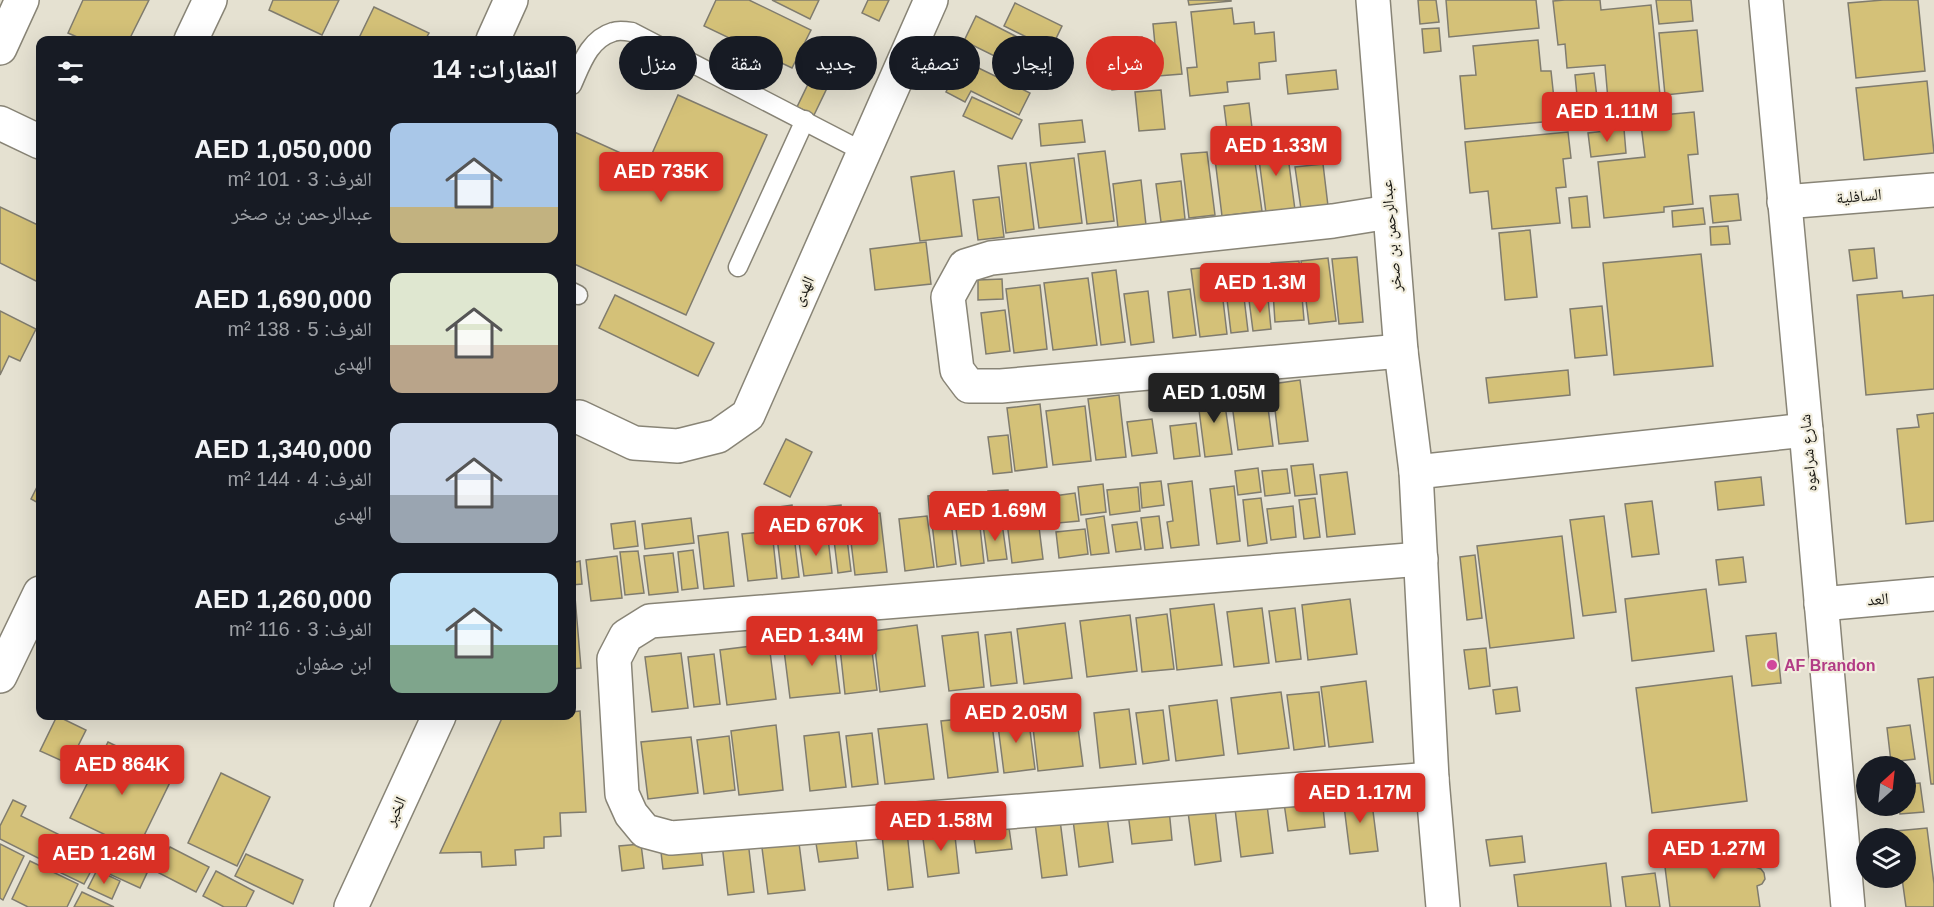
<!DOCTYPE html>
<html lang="ar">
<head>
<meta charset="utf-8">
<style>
  :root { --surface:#171b24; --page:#242831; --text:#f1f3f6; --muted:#9ea1a6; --accent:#d93025 }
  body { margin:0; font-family:Helvetica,"Noto Naskh Arabic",sans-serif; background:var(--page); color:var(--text); direction:rtl; height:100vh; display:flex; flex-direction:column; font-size:22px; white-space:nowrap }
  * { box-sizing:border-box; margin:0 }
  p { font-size:20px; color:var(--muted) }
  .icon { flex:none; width:33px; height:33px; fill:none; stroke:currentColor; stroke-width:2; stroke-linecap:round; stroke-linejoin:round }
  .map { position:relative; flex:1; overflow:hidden; direction:ltr }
  .side { position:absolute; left:36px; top:36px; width:540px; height:684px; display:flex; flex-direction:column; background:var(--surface); border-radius:12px; box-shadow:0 6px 24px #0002; direction:rtl }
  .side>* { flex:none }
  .hud { position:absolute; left:594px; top:36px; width:570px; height:54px; direction:rtl; display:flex; gap:12px }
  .needle { width:39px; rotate:27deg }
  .buttons { position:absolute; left:1856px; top:756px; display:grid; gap:12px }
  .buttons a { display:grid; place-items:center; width:60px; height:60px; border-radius:50%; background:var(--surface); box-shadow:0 6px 24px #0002; font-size:30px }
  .price { position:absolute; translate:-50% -51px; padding:0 14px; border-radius:6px; background:var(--accent); color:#fff; font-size:20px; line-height:39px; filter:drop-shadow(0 2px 3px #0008) }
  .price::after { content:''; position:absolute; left:50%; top:36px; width:18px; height:14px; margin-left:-9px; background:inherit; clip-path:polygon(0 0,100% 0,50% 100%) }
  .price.current { background:#222; color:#fff }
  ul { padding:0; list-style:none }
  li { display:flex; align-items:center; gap:18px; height:150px; padding:0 18px }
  li span { display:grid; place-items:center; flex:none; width:168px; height:120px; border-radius:12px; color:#555 }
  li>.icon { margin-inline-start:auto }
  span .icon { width:72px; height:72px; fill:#fffc; stroke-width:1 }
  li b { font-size:26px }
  h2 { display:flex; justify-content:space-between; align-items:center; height:72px; padding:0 18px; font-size:26px }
  .chip { padding:0 21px; border-radius:27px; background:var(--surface); box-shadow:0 6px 24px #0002; font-size:21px; line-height:54px }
  .chip.current { background:var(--accent); color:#fff }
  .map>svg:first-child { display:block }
  .building { fill:#d4c178; stroke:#807c6e; stroke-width:1.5 }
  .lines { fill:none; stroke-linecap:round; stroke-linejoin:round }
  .service-casing { stroke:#888476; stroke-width:21 }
  .minor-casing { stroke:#888476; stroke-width:36 }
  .service { stroke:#fff; stroke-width:18 }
  .minor { stroke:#fff; stroke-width:33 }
  .hotel-dot { fill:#d1479c; stroke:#f2eede; stroke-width:2 }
  .labels { text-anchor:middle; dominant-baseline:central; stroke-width:4.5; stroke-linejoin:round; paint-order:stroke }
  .street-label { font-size:16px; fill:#181712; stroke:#f2eede }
  .hotel-label { font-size:16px; font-weight:bold; fill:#b23c85; stroke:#f2eede; text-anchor:start }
</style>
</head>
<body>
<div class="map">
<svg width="1934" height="907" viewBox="0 0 1934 907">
  <rect width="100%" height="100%" fill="#e5e1d1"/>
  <g class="building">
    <path d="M83,0H149L129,40H84L68,33Z"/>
    <path d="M273,0H339L322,35L269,10Z"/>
    <path d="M716,0H749L811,30L792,68L704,26Z"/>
    <path d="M772,0H819L810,19Z"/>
    <path d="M868,0H889L879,21L862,13Z"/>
    <path d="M1188,0H1231V1L1189,5Z"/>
    <path d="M1418,0H1436L1439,22L1420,24Z"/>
    <path d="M1446,0H1536L1539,28L1449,37Z"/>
    <path d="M1565,0H1600L1601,10L1651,5L1660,95L1608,100L1605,65L1567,68L1565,44L1558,45L1553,1Z"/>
    <path d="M1656,0H1691L1693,21L1659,24Z"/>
    <path d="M1883,0H1918L1925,71L1856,78L1848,3Z"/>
    <path d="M1015,3L1062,26L1051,49L1004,26Z"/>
    <path d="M374,7L429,33L425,40H358Z"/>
    <path d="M1232,8L1234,24L1254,22L1255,34L1274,32L1276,61L1259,63L1260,79L1227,82L1228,92L1190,96L1187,68L1197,67L1191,12Z"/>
    <path d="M976,16L1049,53L1037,77L964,41Z"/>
    <path d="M1176,22L1182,74L1158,76L1153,24Z"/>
    <path d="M1439,28L1441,51L1424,53L1422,29Z"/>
    <path d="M1697,30L1703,91L1665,95L1659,33Z"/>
    <path d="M1142,37L1147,86L1112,90L1107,40Z"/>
    <path d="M1538,40L1541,71H1551L1554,99L1562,98L1564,120L1465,129L1460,76L1476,75L1473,46Z"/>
    <path d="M815,46L848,63L837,86L804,70Z"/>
    <path d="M962,60L1030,93L1019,115L971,91L965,102L946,92Z"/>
    <path d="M1336,70L1338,89L1288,94L1286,75Z"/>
    <path d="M1594,73L1599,114L1579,116L1575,75Z"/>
    <path d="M811,78L828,86L814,115L797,107Z"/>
    <path d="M1927,81L1934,153L1864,160L1856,88Z"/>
    <path d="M1161,90L1165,129L1139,131L1135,92Z"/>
    <path d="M678,95L767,135L686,315L572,263V131L647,165Z"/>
    <path d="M972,97L1022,120L1012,139L963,116Z"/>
    <path d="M1249,103L1252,128L1227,130L1224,106Z"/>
    <path d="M1694,112L1698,154L1688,155L1693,204L1664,207V212L1604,218L1598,162L1645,157L1640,117Z"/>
    <path d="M1082,120L1085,142L1041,146L1039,124Z"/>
    <path d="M1624,129L1626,153L1591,157L1588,133Z"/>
    <path d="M1568,132L1571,158L1563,159L1566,187L1556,188L1560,223L1492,229L1488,191L1470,193L1465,142Z"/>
    <path d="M1286,141L1295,210L1266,213L1257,144Z"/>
    <path d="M1105,151L1114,221L1087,224L1078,154Z"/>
    <path d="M1207,152L1215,215L1189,218L1181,154Z"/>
    <path d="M1254,155L1262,211L1222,216L1215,159Z"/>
    <path d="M1074,158L1082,223L1039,228L1030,163Z"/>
    <path d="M1026,163L1034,229L1006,233L998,166Z"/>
    <path d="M1323,164L1328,206L1301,209L1295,167Z"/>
    <path d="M954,171L962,236L920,241L911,177Z"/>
    <path d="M1141,180L1146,225L1118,228L1113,184Z"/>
    <path d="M1181,181L1185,219L1161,222L1156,184Z"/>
    <path d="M1738,194L1741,220L1713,223L1710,196Z"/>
    <path d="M1587,196L1590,227L1572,228L1569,198Z"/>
    <path d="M999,197L1004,237L978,240L973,200Z"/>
    <path d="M0,207L40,226V283L0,263Z"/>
    <path d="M1703,208L1705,224L1673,227L1672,211Z"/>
    <path d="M1728,226L1730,244L1711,245L1710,227Z"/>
    <path d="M1530,230L1537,297L1505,300L1499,233Z"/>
    <path d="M926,242L931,284L875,290L870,249Z"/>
    <path d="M1874,248L1877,278L1853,281L1849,250Z"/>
    <path d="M1701,254L1713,366L1614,375L1603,263Z"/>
    <path d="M1357,257L1363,322L1339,324L1332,259Z"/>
    <path d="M1328,258L1336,321L1309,324L1301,261Z"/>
    <path d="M1299,261L1304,320L1275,322L1271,263Z"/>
    <path d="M1219,266L1227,334L1200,337L1191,269Z"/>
    <path d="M1116,270L1125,342L1101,345L1092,273Z"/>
    <path d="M1241,272L1248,331L1231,333L1224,274Z"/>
    <path d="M1088,278L1097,345L1053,350L1044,283Z"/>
    <path d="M1002,279L1003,299L978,300V280Z"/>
    <path d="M1040,285L1047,349L1014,353L1006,289Z"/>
    <path d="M1190,289L1196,335L1173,338L1168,292Z"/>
    <path d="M1148,291L1154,342L1131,345L1124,294Z"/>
    <path d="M1902,291L1903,298L1934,295V389L1866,395L1857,295Z"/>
    <path d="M615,295L714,343L698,376L599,328Z"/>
    <path d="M1268,298L1271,329L1253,331L1249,300Z"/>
    <path d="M1602,306L1607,355L1575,358L1570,309Z"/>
    <path d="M1005,310L1010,351L986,354L981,313Z"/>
    <path d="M0,311L36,329L20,361L9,356L0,375Z"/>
    <path d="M1568,370L1570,395L1489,403L1486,378Z"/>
    <path d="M1300,380L1308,441L1279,444L1272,384Z"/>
    <path d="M1223,391L1232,454L1205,457L1197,394Z"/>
    <path d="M1119,395L1126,457L1096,460L1088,399Z"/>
    <path d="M1267,400L1273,446L1238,450L1232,404Z"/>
    <path d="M1040,404L1047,467L1015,471L1007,408Z"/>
    <path d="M1085,406L1091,461L1053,465L1046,411Z"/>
    <path d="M1934,413V521L1906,524L1897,429L1919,427L1917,415Z"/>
    <path d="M1152,419L1157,453L1132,456L1127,422Z"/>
    <path d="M1196,423L1200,456L1174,459L1170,426Z"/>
    <path d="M1008,435L1012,472L993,474L988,437Z"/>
    <path d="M786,439L812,452L790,497L764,484Z"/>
    <path d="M1313,464L1317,494L1295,496L1291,466Z"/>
    <path d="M1258,468L1261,492L1238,495L1235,471Z"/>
    <path d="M1287,469L1290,493L1265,496L1262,471Z"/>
    <path d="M1347,472L1355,534L1327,537L1320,475Z"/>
    <path d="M1761,477L1764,505L1718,510L1715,482Z"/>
    <path d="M1161,481L1164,505L1142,508L1140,483Z"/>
    <path d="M1192,481L1199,545L1171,548L1167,522L1173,521L1168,484Z"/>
    <path d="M39,483H40V504L31,499Z"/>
    <path d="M1103,484L1106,512L1081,515L1078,487Z"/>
    <path d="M1234,486L1240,541L1217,544L1210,489Z"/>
    <path d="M1138,487L1140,511L1110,515L1107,490Z"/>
    <path d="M1008,490L1010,517L990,518L988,491Z"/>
    <path d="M1075,493L1079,521L1058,523L1054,496Z"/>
    <path d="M946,494L948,515L930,517L928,496Z"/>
    <path d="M984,496L986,521L952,524L951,499Z"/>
    <path d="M1261,498L1267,543L1248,546L1243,500Z"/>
    <path d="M1315,498L1320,537L1304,539L1299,500Z"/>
    <path d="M1652,501L1659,554L1632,557L1625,504Z"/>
    <path d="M792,505L794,523L767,526L765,509Z"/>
    <path d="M841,505L843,525L800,530L797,510Z"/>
    <path d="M1293,506L1296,537L1271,540L1267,509Z"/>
    <path d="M880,513L887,572L855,575L848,517Z"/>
    <path d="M927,516L934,567L905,571L899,519Z"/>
    <path d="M1104,516L1109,553L1091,555L1086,519Z"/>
    <path d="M1159,516L1163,548L1145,550L1141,518Z"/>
    <path d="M1604,516L1616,612L1583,616L1570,520Z"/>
    <path d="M691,518L694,543L645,549L642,524Z"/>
    <path d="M1038,519L1043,559L1012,563L1007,522Z"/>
    <path d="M635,521L638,546L614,549L611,524Z"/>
    <path d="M951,521L956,564L937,567L932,523Z"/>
    <path d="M1137,522L1141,549L1116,552L1112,525Z"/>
    <path d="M1002,523L1007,559L988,561L983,525Z"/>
    <path d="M793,527L799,577L782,579L776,529Z"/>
    <path d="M980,527L984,563L961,566L956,529Z"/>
    <path d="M1085,529L1088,554L1059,558L1056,532Z"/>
    <path d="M846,530L851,571L838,573L833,532Z"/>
    <path d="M772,531L777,578L748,581L742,534Z"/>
    <path d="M728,532L734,586L704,589L698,536Z"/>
    <path d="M1562,536L1574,638L1490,648L1477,546Z"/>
    <path d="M828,538L832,573L804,576L799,542Z"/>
    <path d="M693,550L698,588L682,590L678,552Z"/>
    <path d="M638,551L644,593L625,595L620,552Z"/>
    <path d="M673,553L678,592L649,595L644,556Z"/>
    <path d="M1475,555L1482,618L1467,620L1460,557Z"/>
    <path d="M617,556L622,598L591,601L586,560Z"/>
    <path d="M1743,557L1746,582L1719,585L1716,560Z"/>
    <path d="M580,561L582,584L572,585V563Z"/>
    <path d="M1706,589L1714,651L1632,661L1625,599Z"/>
    <path d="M575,597L581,668L572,669V598Z"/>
    <path d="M1350,599L1357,654L1308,660L1302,605Z"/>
    <path d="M1214,604L1222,665L1177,670L1170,609Z"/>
    <path d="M1262,608L1269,663L1234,667L1227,612Z"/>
    <path d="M1295,608L1301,659L1276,662L1269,611Z"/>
    <path d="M1167,614L1174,669L1142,672L1136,618Z"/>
    <path d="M1130,615L1137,671L1087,677L1080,621Z"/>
    <path d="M1065,623L1072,678L1024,684L1017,629Z"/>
    <path d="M917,625L925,686L880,692L873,631Z"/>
    <path d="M978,632L984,687L949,691L942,636Z"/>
    <path d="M1011,632L1017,683L991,686L985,635Z"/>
    <path d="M1776,633L1781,683L1752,686L1746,636Z"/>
    <path d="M833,636L840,693L790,698L783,642Z"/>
    <path d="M870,636L877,690L845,694L839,639Z"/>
    <path d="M769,644L776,699L727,705L720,650Z"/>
    <path d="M1486,648L1490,686L1469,689L1464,650Z"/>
    <path d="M681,653L688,708L652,712L645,657Z"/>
    <path d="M714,654L720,704L694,707L688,657Z"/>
    <path d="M1732,676L1747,801L1652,813L1636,688Z"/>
    <path d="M1934,677V784H1931L1918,679Z"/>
    <path d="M1366,681L1373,742L1329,747L1321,687Z"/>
    <path d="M1517,687L1520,711L1496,714L1493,690Z"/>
    <path d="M1281,692L1289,748L1238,754L1231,698Z"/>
    <path d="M1319,692L1325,746L1294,750L1287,695Z"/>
    <path d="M1217,700L1224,755L1176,761L1169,706Z"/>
    <path d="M1075,705L1083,766L1038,771L1031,710Z"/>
    <path d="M1129,709L1136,764L1100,768L1094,713Z"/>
    <path d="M1163,710L1169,760L1143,764L1136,713Z"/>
    <path d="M580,711L586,812L560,813L561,836L544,837V848L515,850L516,865L482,867L481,852L440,853L503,716H572V712Z"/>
    <path d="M1028,715L1035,769L1004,773L997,718Z"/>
    <path d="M57,716L86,730L69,764L40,751Z"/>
    <path d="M991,716L998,772L948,778L941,721Z"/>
    <path d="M927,724L934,779L885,784L878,729Z"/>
    <path d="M776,725L783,790L739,795L731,731Z"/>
    <path d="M1910,725L1915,759L1891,762L1887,728Z"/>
    <path d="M839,732L846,787L810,791L804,736Z"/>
    <path d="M872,733L878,784L852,787L846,736Z"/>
    <path d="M729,736L735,790L704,794L697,740Z"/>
    <path d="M691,737L698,793L648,799L641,742Z"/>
    <path d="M108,742L174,774L137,850L70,818Z"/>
    <path d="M221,773L270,797L237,866L188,843Z"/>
    <path d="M1920,783L1924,812L1900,814L1899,806H1905V784Z"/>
    <path d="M1371,795L1378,851L1350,854L1343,798Z"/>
    <path d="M1322,798L1325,827L1288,831L1284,803Z"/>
    <path d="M13,800L26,806L21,816L64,837L50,864L0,839V826Z"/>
    <path d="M1267,805L1273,853L1241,857L1235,809Z"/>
    <path d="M1169,809L1172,840L1132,844L1128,813Z"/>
    <path d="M1215,809L1221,861L1195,865L1188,812Z"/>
    <path d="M1107,816L1113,862L1079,867L1073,820Z"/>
    <path d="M1060,820L1067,875L1042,878L1035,823Z"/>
    <path d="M1008,821L1012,849L976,853L972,825Z"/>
    <path d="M954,827L959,873L928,877L922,831Z"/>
    <path d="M1927,828L1934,884V907H1906L1902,878H1905V838H1897L1896,831Z"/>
    <path d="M855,832L858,858L819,862L815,837Z"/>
    <path d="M907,832L913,887L888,890L882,835Z"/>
    <path d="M1522,836L1525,862L1490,866L1486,840Z"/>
    <path d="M700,840L703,865L663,869L660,844Z"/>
    <path d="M748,841L754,892L728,895L722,844Z"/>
    <path d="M799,843L805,890L768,894L762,848Z"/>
    <path d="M0,844L24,856L3,900L0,898Z"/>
    <path d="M641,844L644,868L622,871L619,846Z"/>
    <path d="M170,847L209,867L196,892L157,872Z"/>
    <path d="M1752,848L1755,867L1761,869L1764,873L1765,879L1762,884L1757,886L1760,907H1670L1664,859Z"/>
    <path d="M246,854L303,880L293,904L235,876Z"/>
    <path d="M66,856L92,869L84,884L59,872Z"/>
    <path d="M115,857L147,873L140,888L107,873Z"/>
    <path d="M30,861L78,884L67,907H28L12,899Z"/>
    <path d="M1606,863L1611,907H1518L1514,875Z"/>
    <path d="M97,870L120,881L112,899L88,888Z"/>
    <path d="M216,871L254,891L246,907H224L203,896Z"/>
    <path d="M1655,873L1660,907H1626L1622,877Z"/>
    <path d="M82,892L114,907H74Z"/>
  </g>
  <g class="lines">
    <defs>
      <g id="service">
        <path d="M572,85C581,65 589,39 613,32C618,30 626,31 632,32L864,152"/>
        <path d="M738,267L805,120"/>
        <path d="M572,292L578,295"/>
      </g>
      <g id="minor">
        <path d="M1373,0L1401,351L1416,472L1432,779L1443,907"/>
        <path d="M1766,0L1806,430L1848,907"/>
        <path d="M191,40L210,0"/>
        <path d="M493,40L511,0"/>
        <path d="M0,48L22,0"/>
        <path d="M0,123L40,142"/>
        <path d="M1784,202L1934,190"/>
        <path d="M1389,212L1333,221L991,258L965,266L948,297L957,370L969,386H1001L1401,351"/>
        <path d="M579,417L634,443L678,446L718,436L748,415L931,0"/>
        <path d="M1416,472L1806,430"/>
        <path d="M1421,559L650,621L626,636L614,659L622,794L631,814L645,831L671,838L1432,779"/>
        <path d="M1821,604L1934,594"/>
        <path d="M0,676L40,593"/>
        <path d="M351,907L439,716"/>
      </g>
    </defs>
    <use href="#service" class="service-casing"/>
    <use href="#minor" class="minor-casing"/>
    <use href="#service" class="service"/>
    <use href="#minor" class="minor"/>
  </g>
  <circle class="hotel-dot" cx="1772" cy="665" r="6"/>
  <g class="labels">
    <g class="street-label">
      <text transform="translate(1859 196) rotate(-5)">السافلية</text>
      <text transform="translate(1391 236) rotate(-95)">عبدالرحمن بن صخر</text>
      <text transform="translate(803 291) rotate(-66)">الهدى</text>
      <text transform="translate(1808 453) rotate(-95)">شارع شراعوه</text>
      <text transform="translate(1878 599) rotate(-5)">العد</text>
      <text transform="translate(395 811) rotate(-65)">الخير</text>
    </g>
    <g class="hotel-label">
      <text x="1784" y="665">AF Brandon</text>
    </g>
  </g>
</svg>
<div class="buttons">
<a><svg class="needle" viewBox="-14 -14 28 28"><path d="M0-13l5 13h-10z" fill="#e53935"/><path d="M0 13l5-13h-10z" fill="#9ea1a6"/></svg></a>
<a><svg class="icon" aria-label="layers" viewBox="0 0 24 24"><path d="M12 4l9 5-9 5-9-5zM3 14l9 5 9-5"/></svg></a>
</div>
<b class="price" style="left:1607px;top:143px">AED 1.11M</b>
<b class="price" style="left:1276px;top:177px">AED 1.33M</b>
<b class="price" style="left:661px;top:203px">AED 735K</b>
<b class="price" style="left:1260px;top:314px">AED 1.3M</b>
<b class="price current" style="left:1214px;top:424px">AED 1.05M</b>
<b class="price" style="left:995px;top:542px">AED 1.69M</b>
<b class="price" style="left:816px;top:557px">AED 670K</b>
<b class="price" style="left:812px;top:667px">AED 1.34M</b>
<b class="price" style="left:1016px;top:744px">AED 2.05M</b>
<b class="price" style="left:122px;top:796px">AED 864K</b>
<b class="price" style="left:1360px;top:824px">AED 1.17M</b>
<b class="price" style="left:941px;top:852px">AED 1.58M</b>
<b class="price" style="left:1714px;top:880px">AED 1.27M</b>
<b class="price" style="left:104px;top:885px">AED 1.26M</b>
<div class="hud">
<a class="chip current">شراء</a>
<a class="chip">إيجار</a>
<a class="chip">تصفية</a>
<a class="chip">جديد</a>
<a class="chip">شقة</a>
<a class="chip">منزل</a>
</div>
<section class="side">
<h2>العقارات: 14<svg class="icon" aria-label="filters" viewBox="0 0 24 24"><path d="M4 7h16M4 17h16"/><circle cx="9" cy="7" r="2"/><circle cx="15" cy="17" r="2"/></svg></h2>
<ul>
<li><span style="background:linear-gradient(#a9c7e8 70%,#c2b280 0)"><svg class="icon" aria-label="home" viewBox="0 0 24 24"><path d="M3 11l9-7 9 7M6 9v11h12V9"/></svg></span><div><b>AED 1,050,000</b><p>الغرف: 3 · 101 m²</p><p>عبدالرحمن بن صخر</p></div></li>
<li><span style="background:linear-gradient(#dfe7d0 60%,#b9a48a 0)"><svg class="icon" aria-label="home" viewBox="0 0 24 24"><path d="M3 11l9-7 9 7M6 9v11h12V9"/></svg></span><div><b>AED 1,690,000</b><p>الغرف: 5 · 138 m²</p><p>الهدى</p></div></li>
<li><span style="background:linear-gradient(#c9d6e8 60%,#9aa5b1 0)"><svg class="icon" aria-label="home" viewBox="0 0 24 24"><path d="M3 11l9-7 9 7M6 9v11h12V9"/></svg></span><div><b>AED 1,340,000</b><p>الغرف: 4 · 144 m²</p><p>الهدى</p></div></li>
<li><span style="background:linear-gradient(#bfe0f5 60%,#7fa58c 0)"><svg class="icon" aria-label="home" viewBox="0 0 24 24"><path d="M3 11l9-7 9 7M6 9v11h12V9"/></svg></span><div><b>AED 1,260,000</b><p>الغرف: 3 · 116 m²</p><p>ابن صفوان</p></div></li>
</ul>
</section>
</div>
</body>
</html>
